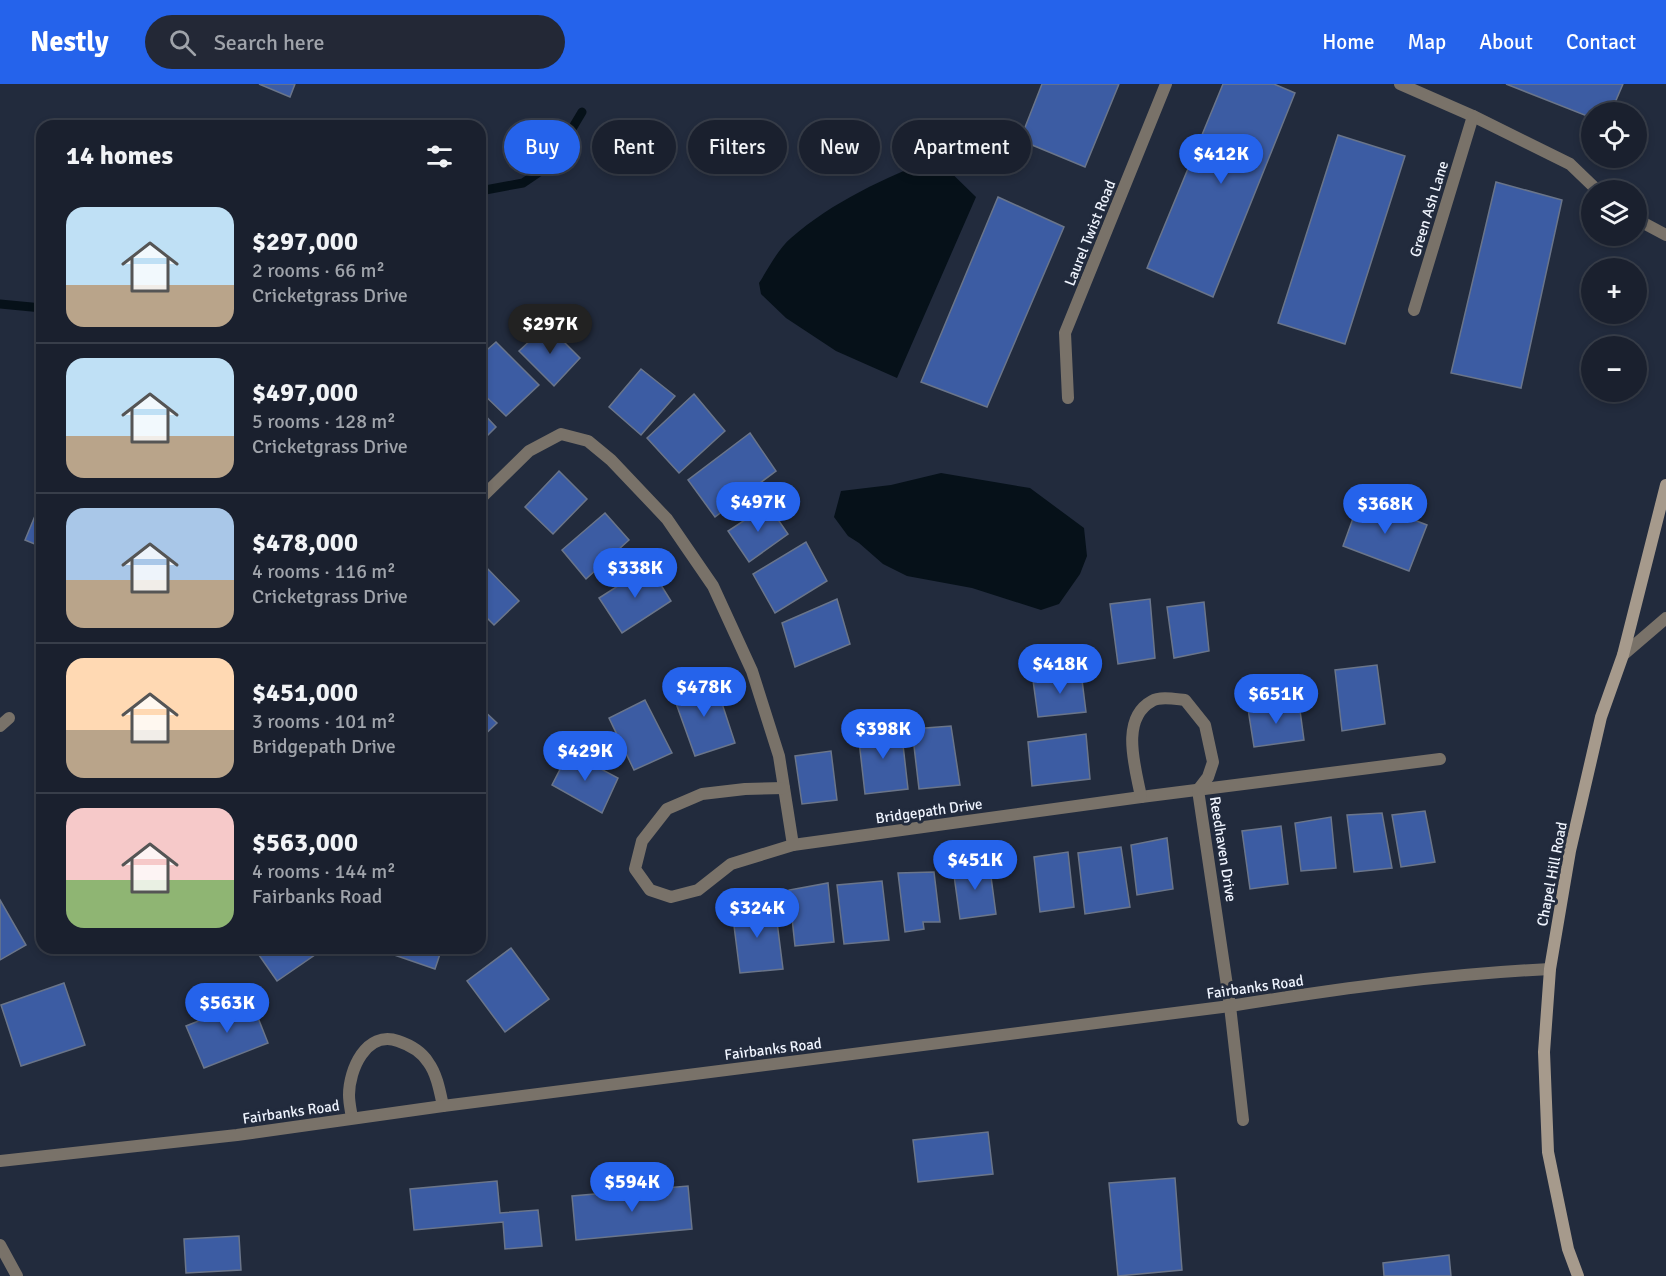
<!DOCTYPE html>
<html lang="en">
<head>
<meta charset="utf-8">
<style>
  :root { --surface:#1a202e; --page:#232836; --text:#f1f3f6; --muted:#9fa3aa; --line:#383e4a; --accent:#2563eb }
  body { margin:0; font-family:Signika,sans-serif; background:var(--page); color:var(--text); height:100vh; display:flex; flex-direction:column; font-size:22px; white-space:nowrap }
  * { box-sizing:border-box; margin:0 }
  p { font-size:20px; color:var(--muted) }
  .icon { flex:none; width:33px; height:33px; fill:none; stroke:currentColor; stroke-width:2; stroke-linecap:round; stroke-linejoin:round }
  .map { position:relative; flex:1; overflow:hidden }
  .panel { position:absolute; left:36px; top:36px; width:450px; height:834px; display:flex; flex-direction:column; background:var(--surface); border-radius:18px; box-shadow:0 3px 9px #0003,0 0 0 2px var(--line) }
  .panel>* { flex:none }
  .guide { position:absolute; left:504px; top:36px; width:570px; height:54px; display:flex; gap:12px }
  .fabs { position:absolute; left:1581px; top:18px; display:grid; gap:12px }
  .fabs a { display:grid; place-items:center; width:66px; height:66px; border-radius:50%; background:var(--surface); box-shadow:0 3px 9px #0003,0 0 0 2px var(--line); font-size:30px }
  .price { position:absolute; translate:-50% -51px; padding:0 14px; border-radius:21px; background:var(--accent); color:#fff; font-size:20px; line-height:39px; filter:drop-shadow(0 2px 3px #0008) }
  .price::after { content:''; position:absolute; left:50%; top:36px; width:18px; height:14px; margin-left:-9px; background:inherit; clip-path:polygon(0 0,100% 0,50% 100%) }
  .price.current { background:#222; color:#fff }
  ul { padding:0; list-style:none }
  li { display:flex; align-items:center; gap:18px; height:150px; padding:0 30px }
  li+li { border-top:2px solid var(--line) }
  li span { display:grid; place-items:center; flex:none; width:168px; height:120px; border-radius:18px; color:#555 }
  li>.icon { margin-inline-start:auto }
  span .icon { width:72px; height:72px; fill:#fffc; stroke-width:1 }
  li b { font-size:26px }
  h2 { display:flex; justify-content:space-between; align-items:center; height:72px; padding:0 30px; font-size:26px }
  .tag { padding:0 21px; border-radius:27px; background:var(--surface); box-shadow:0 3px 9px #0003,0 0 0 2px var(--line); font-size:21px; line-height:54px }
  .tag.current { background:var(--accent); color:#fff }
  header { display:flex; align-items:center; gap:36px; box-sizing:border-box; height:84px; padding:0 30px; background:var(--accent); color:#fff }
  header strong { font-size:28px }
  nav { display:flex; gap:33px; margin-inline-start:auto; font-size:21px }
  .search { width:420px; height:54px; background:var(--page); display:flex; align-items:center; gap:15px; box-sizing:border-box; padding:0 21px; border-radius:33px; color:var(--muted); font-size:22px }
  .map>svg:first-child { display:block }
  .water { fill:#061119 }
  .lines { fill:none; stroke-linecap:round; stroke-linejoin:round }
  .stream { stroke:#061119; stroke-width:9 }
  .building { fill:#3c5ca3; stroke:#6a758a; stroke-width:1.5 }
  .minor { stroke:#797269; stroke-width:12 }
  .secondary { stroke:#a69a8c; stroke-width:12 }
  .labels { text-anchor:middle; dominant-baseline:central; stroke-width:6; stroke-linejoin:round; paint-order:stroke }
  .street-label { font-size:15px; fill:#eff4fe; stroke:#222b3d }
</style>
</head>
<body>
<header>
<strong>Nestly</strong>
<div class="search"><svg class="icon" aria-label="search" viewBox="0 0 24 24"><circle cx="10" cy="10" r="6"/><path d="M15 15l6 6"/></svg>Search here</div>
<nav><a>Home</a><a>Map</a><a>About</a><a>Contact</a></nav>
</header>
<div class="map">
<svg width="1666" height="1192" viewBox="0 0 1666 1192">
  <rect width="100%" height="100%" fill="#222b3d"/>
  <g class="water">
    <path d="M936,74L976,113L897,294L836,267L786,234L761,210L759,199C768,185 778,165 791,154C832,118 886,93 936,74Z"/>
    <path d="M941,389L1030,404L1084,444L1087,472L1080,490L1059,520L1041,526L972,504L907,492L883,480L859,459L848,452L834,433L841,407L891,401Z"/>
  </g>
  <g class="lines">
    <g class="stream">
      <path d="M480,107L523,99L551,80L582,28"/>
      <path d="M0,220L42,224"/>
    </g>
  </g>
  <g class="building">
    <path d="M259,0H295L290,13Z"/>
    <path d="M1042,0H1119L1085,83L1020,56Z"/>
    <path d="M1223,0H1274L1295,9L1213,213L1147,184Z"/>
    <path d="M1506,0H1623L1611,28H1592V34Z"/>
    <path d="M1338,51L1405,72L1345,260L1278,239Z"/>
    <path d="M1496,98L1562,116L1521,304L1451,289Z"/>
    <path d="M998,113L1064,143L987,323L921,298Z"/>
    <path d="M547,241L580,274L554,302L519,267Z"/>
    <path d="M496,258L539,301L506,332L480,307V272Z"/>
    <path d="M641,285L675,312L641,351L609,323Z"/>
    <path d="M694,310L725,347L679,389L647,354Z"/>
    <path d="M480,326L496,343L480,359Z"/>
    <path d="M750,349L776,387L715,433L688,396Z"/>
    <path d="M559,387L587,415L553,450L525,423Z"/>
    <path d="M42,415V463L25,456Z"/>
    <path d="M1360,415L1427,441L1409,487L1343,462Z"/>
    <path d="M768,421L788,450L749,478L728,447Z"/>
    <path d="M605,429L629,456L586,495L562,466Z"/>
    <path d="M806,458L827,497L775,529L753,490Z"/>
    <path d="M483,480L519,517L494,541L480,527V483Z"/>
    <path d="M649,482L671,517L622,549L599,514Z"/>
    <path d="M837,515L850,560L795,583L782,539Z"/>
    <path d="M1150,515L1155,574L1118,580L1110,520Z"/>
    <path d="M1204,518L1209,567L1174,574L1167,523Z"/>
    <path d="M1377,581L1385,640L1342,647L1335,586Z"/>
    <path d="M1081,588L1086,628L1038,633L1033,596Z"/>
    <path d="M714,595L735,659L695,672L673,611Z"/>
    <path d="M645,616L672,669L634,686L609,634Z"/>
    <path d="M1299,619L1304,656L1254,663L1248,625Z"/>
    <path d="M480,623L497,639L480,655Z"/>
    <path d="M951,642L960,701L919,705L912,645Z"/>
    <path d="M901,643L908,705L865,710L858,648Z"/>
    <path d="M1086,650L1090,695L1032,702L1028,658Z"/>
    <path d="M831,667L837,716L802,720L795,672Z"/>
    <path d="M569,668L618,694L602,729L552,701Z"/>
    <path d="M1425,727L1435,778L1401,783L1392,731Z"/>
    <path d="M1382,729L1392,784L1354,788L1347,731Z"/>
    <path d="M1331,733L1336,784L1301,787L1295,739Z"/>
    <path d="M1281,742L1288,800L1250,805L1242,747Z"/>
    <path d="M1167,754L1173,805L1137,811L1131,761Z"/>
    <path d="M1121,763L1130,823L1085,830L1078,769Z"/>
    <path d="M1068,768L1074,823L1040,828L1034,773Z"/>
    <path d="M989,778L996,830L960,835L953,784Z"/>
    <path d="M934,788L940,838H923L924,845L905,848L898,789Z"/>
    <path d="M882,797L889,856L844,860L837,801Z"/>
    <path d="M828,799L834,858L795,862L789,806Z"/>
    <path d="M0,816L26,861L0,876Z"/>
    <path d="M775,822L783,885L740,889L732,826Z"/>
    <path d="M254,864H325L277,897Z"/>
    <path d="M374,864H442L435,885Z"/>
    <path d="M511,864L549,915L505,948L467,897Z"/>
    <path d="M64,899L85,961L21,982L1,921Z"/>
    <path d="M251,916L268,959L204,984L186,942Z"/>
    <path d="M988,1048L993,1090L918,1098L913,1056Z"/>
    <path d="M1175,1094L1182,1186L1118,1192L1109,1099Z"/>
    <path d="M497,1097L500,1129L538,1126L542,1162L505,1165L503,1138L414,1146L410,1105Z"/>
    <path d="M688,1102L692,1145L576,1156L572,1112Z"/>
    <path d="M239,1152L241,1186L186,1189L184,1155Z"/>
    <path d="M1449,1171L1451,1192H1384L1383,1179Z"/>
  </g>
  <g class="lines">
    <g class="minor">
      <path d="M1400,0L1473,32L1570,80L1597,106"/>
      <path d="M1636,135L1666,151"/>
      <path d="M1414,226L1473,32"/>
      <path d="M1068,314L1065,249L1166,0"/>
      <path d="M480,415L529,367L561,350L588,357L611,376L667,435L713,502L752,587L779,672L793,761"/>
      <path d="M1623,571L1666,534"/>
      <path d="M0,642L9,634"/>
      <path d="M784,704L745,705L702,710L667,725L642,757L635,785L650,806L671,813L698,806L731,780L793,761L1141,713L1440,675"/>
      <path d="M1141,713C1136,685 1119,635 1152,617C1160,612 1175,615 1185,616L1205,641L1213,678L1208,693L1198,706L1230,922L1243,1036"/>
      <path d="M352,1034C351,1027 349,1019 349,1011C349,986 366,946 398,957C410,961 421,967 428,978C437,990 440,1008 443,1022"/>
      <path d="M0,1077L237,1051L443,1022L1230,922C1336,905 1443,890 1550,885"/>
      <path d="M0,1161L17,1192"/>
    </g>
    <path class="secondary" d="M1578,1192L1568,1165L1548,1068L1544,968L1550,885L1570,767L1601,633L1623,571L1666,401"/>
  </g>
  <g class="labels">
    <g class="street-label">
      <text transform="translate(1429 125) rotate(-73)">Green Ash Lane</text>
      <text transform="translate(1090 149) rotate(-68)">Laurel Twist Road</text>
      <text transform="translate(929 727) rotate(-8)">Bridgepath Drive</text>
      <text transform="translate(1223 765) rotate(81)">Reedhaven Drive</text>
      <text transform="translate(1552 790) rotate(-79)">Chapel Hill Road</text>
      <text transform="translate(1255 903) rotate(-8)">Fairbanks Road</text>
      <text transform="translate(773 965) rotate(-7)">Fairbanks Road</text>
      <text transform="translate(291 1028) rotate(-8)">Fairbanks Road</text>
    </g>
  </g>
</svg>
<div class="fabs">
<a><svg class="icon" aria-label="locate" viewBox="0 0 24 24"><circle cx="12" cy="12" r="6"/><path d="M12 2v4M12 18v4M2 12h4M18 12h4"/></svg></a>
<a><svg class="icon" aria-label="layers" viewBox="0 0 24 24"><path d="M12 4l9 5-9 5-9-5zM3 14l9 5 9-5"/></svg></a>
<a>+</a>
<a>−</a>
</div>
<b class="price" style="left:1221px;top:101px">$412K</b>
<b class="price current" style="left:550px;top:271px">$297K</b>
<b class="price" style="left:758px;top:449px">$497K</b>
<b class="price" style="left:1385px;top:451px">$368K</b>
<b class="price" style="left:635px;top:515px">$338K</b>
<b class="price" style="left:1060px;top:611px">$418K</b>
<b class="price" style="left:704px;top:634px">$478K</b>
<b class="price" style="left:1276px;top:641px">$651K</b>
<b class="price" style="left:883px;top:676px">$398K</b>
<b class="price" style="left:585px;top:698px">$429K</b>
<b class="price" style="left:975px;top:807px">$451K</b>
<b class="price" style="left:757px;top:855px">$324K</b>
<b class="price" style="left:227px;top:950px">$563K</b>
<b class="price" style="left:632px;top:1129px">$594K</b>
<div class="guide">
<a class="tag current">Buy</a>
<a class="tag">Rent</a>
<a class="tag">Filters</a>
<a class="tag">New</a>
<a class="tag">Apartment</a>
</div>
<section class="panel">
<h2>14 homes<svg class="icon" aria-label="filters" viewBox="0 0 24 24"><path d="M4 7h16M4 17h16"/><circle cx="9" cy="7" r="2"/><circle cx="15" cy="17" r="2"/></svg></h2>
<ul>
<li><span style="background:linear-gradient(#bfe0f5 65%,#b9a48a 0)"><svg class="icon" aria-label="home" viewBox="0 0 24 24"><path d="M3 11l9-7 9 7M6 9v11h12V9"/></svg></span><div><b>$297,000</b><p>2 rooms · 66 m²</p><p>Cricketgrass Drive</p></div></li>
<li><span style="background:linear-gradient(#bfe0f5 65%,#b9a48a 0)"><svg class="icon" aria-label="home" viewBox="0 0 24 24"><path d="M3 11l9-7 9 7M6 9v11h12V9"/></svg></span><div><b>$497,000</b><p>5 rooms · 128 m²</p><p>Cricketgrass Drive</p></div></li>
<li><span style="background:linear-gradient(#a9c7e8 60%,#b9a48a 0)"><svg class="icon" aria-label="home" viewBox="0 0 24 24"><path d="M3 11l9-7 9 7M6 9v11h12V9"/></svg></span><div><b>$478,000</b><p>4 rooms · 116 m²</p><p>Cricketgrass Drive</p></div></li>
<li><span style="background:linear-gradient(#ffd9b3 60%,#b9a48a 0)"><svg class="icon" aria-label="home" viewBox="0 0 24 24"><path d="M3 11l9-7 9 7M6 9v11h12V9"/></svg></span><div><b>$451,000</b><p>3 rooms · 101 m²</p><p>Bridgepath Drive</p></div></li>
<li><span style="background:linear-gradient(#f6c9c9 60%,#8fb573 0)"><svg class="icon" aria-label="home" viewBox="0 0 24 24"><path d="M3 11l9-7 9 7M6 9v11h12V9"/></svg></span><div><b>$563,000</b><p>4 rooms · 144 m²</p><p>Fairbanks Road</p></div></li>
</ul>
</section>
</div>
</body>
</html>
